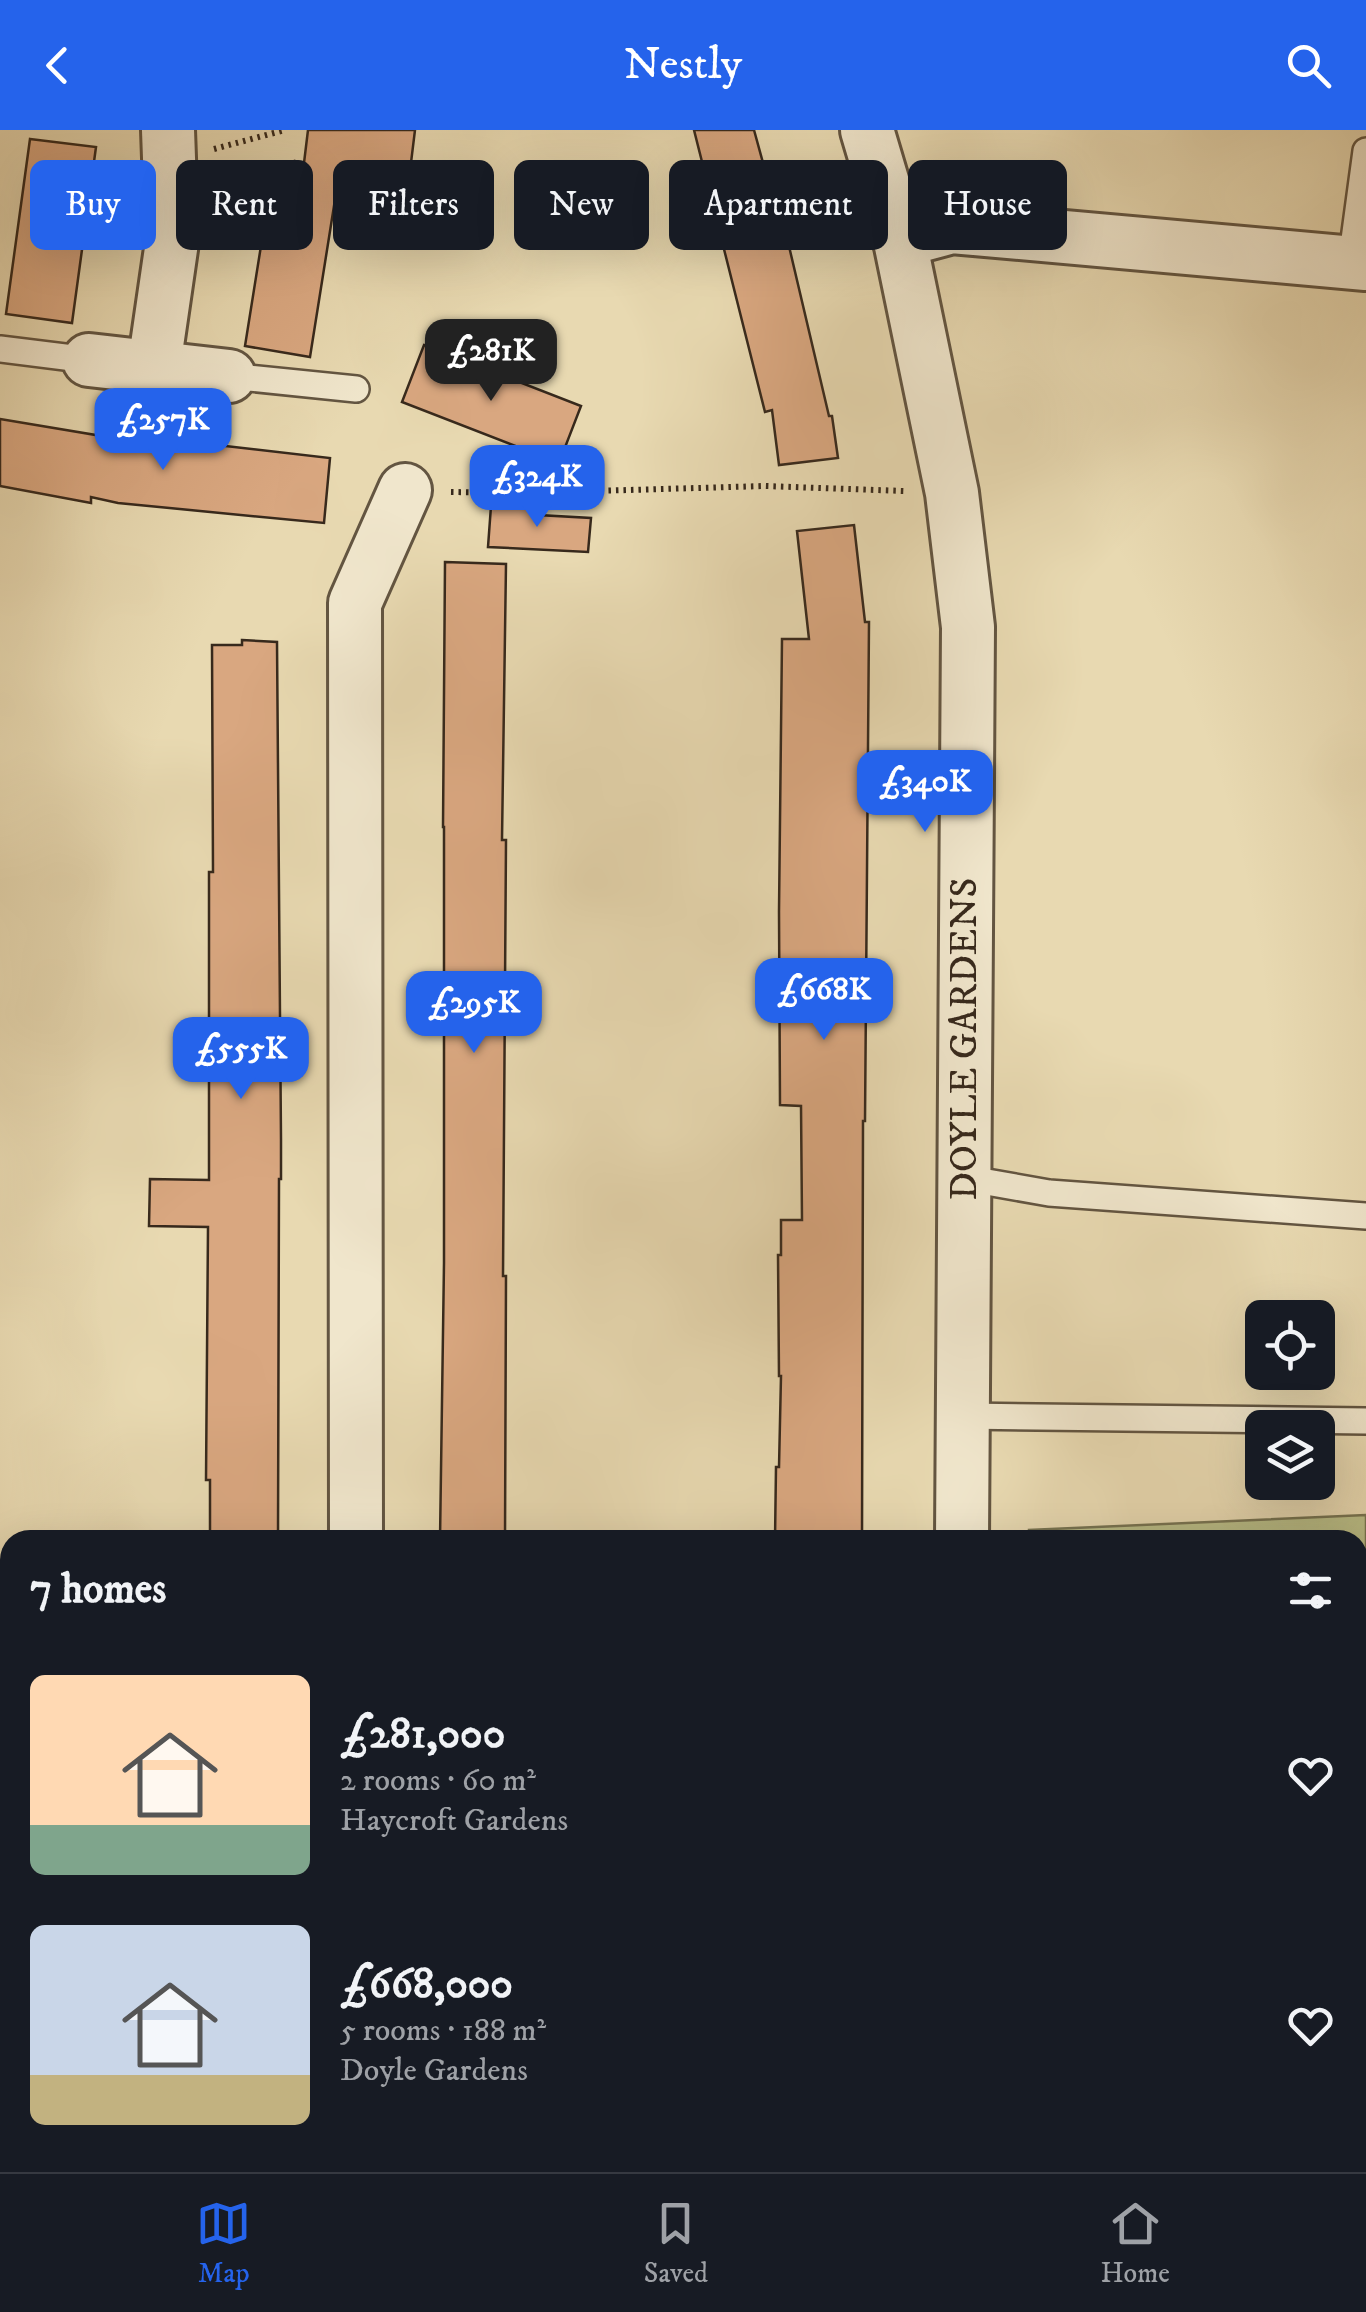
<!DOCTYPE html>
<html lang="en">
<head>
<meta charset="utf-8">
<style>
  :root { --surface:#171b24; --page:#20242c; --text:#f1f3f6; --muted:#9ea1a6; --line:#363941; --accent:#2563eb }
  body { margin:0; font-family:"IM FELL DW Pica",serif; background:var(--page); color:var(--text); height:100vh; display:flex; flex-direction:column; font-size:38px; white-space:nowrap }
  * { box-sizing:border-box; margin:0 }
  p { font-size:32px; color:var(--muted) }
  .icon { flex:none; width:55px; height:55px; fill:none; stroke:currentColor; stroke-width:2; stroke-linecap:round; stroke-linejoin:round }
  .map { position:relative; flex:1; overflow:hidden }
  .sheet { position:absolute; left:0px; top:1400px; width:1368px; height:642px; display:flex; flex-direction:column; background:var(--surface); border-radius:30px 30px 0 0; box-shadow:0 10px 40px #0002 }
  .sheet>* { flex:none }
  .guide { position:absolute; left:30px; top:30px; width:1308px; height:90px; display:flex; gap:20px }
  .fabs { position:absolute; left:1245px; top:1170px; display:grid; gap:20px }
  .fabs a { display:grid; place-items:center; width:90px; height:90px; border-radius:15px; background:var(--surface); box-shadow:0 10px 40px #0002; font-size:50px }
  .price { position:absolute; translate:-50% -85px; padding:0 22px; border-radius:20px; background:var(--accent); color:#fff; font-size:32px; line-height:65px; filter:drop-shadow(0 2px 5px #0008) }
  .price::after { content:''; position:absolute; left:50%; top:60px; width:30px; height:22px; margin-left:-15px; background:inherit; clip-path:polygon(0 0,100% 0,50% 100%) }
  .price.active { background:#222; color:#fff }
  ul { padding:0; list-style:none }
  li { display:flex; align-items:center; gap:30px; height:250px; padding:0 30px }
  li span { display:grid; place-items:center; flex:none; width:280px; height:200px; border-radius:15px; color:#555 }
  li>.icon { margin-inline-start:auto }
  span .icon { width:120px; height:120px; fill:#fffc; stroke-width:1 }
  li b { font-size:42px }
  h2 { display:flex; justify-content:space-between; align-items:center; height:120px; padding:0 30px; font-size:42px }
  .tag { padding:0 35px; border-radius:15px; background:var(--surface); box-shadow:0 10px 40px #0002; font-size:35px; line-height:90px }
  .tag.active { background:var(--accent); color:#fff }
  header { display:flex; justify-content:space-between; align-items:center; height:130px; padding:0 30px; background:var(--accent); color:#fff; font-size:45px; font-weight:600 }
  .dock { display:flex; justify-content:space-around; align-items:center; height:140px; border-top:2px solid var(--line); background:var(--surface); font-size:28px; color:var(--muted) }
  .dock a { display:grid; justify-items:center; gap:5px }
  .dock .active { color:var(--accent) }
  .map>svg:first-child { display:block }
  .green { fill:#babe88; stroke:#787452; stroke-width:2.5 }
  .building { fill:#d9a780; stroke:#37291c; stroke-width:2.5 }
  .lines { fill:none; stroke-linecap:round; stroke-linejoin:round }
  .lane-casing { stroke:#635541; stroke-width:30 }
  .street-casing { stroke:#635541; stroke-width:58 }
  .path { stroke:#37291c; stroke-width:6; stroke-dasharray:2.5 5; stroke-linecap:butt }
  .lane { stroke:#f0e6cc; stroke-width:25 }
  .street { stroke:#f0e6cc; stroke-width:52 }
  .labels { text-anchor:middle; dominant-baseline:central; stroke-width:8; stroke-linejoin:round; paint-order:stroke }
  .street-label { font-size:38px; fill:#37291c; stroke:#f0e6cc }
</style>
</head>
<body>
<header><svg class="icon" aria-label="back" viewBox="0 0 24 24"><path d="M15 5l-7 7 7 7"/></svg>Nestly<svg class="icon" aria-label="search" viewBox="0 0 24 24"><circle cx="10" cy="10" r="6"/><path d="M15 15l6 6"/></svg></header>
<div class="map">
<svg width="1366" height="2042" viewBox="0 0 1366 2042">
  <rect width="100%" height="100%" fill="#e8d9b1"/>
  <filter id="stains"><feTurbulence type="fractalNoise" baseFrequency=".002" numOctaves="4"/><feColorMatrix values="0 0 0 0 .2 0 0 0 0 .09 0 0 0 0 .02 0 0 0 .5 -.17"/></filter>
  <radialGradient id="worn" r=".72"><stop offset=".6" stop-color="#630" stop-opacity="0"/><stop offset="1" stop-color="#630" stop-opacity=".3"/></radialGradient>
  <path class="green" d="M1366,1385V2042H1023L1024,2032H1358V1410H1029V1400Z"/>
  <g class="building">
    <path d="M308,0H415L410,41L406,40L399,85L334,76L310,227L245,216L268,72L290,76L295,31L304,33Z"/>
    <path d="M694,0H754L785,113L788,112L829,286H832L838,328L779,335L772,280L765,282Z"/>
    <path d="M30,9L96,17L72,193L6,184Z"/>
    <path d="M424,215L581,276L559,333L402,272Z"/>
    <path d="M0,289L102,306L104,302L330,328L324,393L118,373L91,367V373L0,356Z"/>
    <path d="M491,376L542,379L539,385L591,388L588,422L488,417Z"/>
    <path d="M854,395L865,492H869L865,991H863L862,1410H775L776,1337H779L781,1246H779L778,1125H781V1090H802L801,976L780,975L779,782L782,509H809L797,401Z"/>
    <path d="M445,432L506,434L502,710H506L503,1146H506L505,1410H440L444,1133V697H443Z"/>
    <path d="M242,510L277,512L281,1009V1049H279L278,1410H222V1406H210V1350H206L208,1097L149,1096L150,1049L209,1050V742H213L212,515H242Z"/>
  </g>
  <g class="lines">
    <defs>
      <g id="lane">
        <path d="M1351,132L1366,21"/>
        <path d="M0,219L89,230"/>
        <path d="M229,246L356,259"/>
        <path d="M964,1048L1049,1063L1366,1086"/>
        <path d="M963,1286L1366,1291"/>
      </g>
      <g id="street">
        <path d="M867,0L900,111L952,363L968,497L962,1410"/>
        <path d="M900,111L952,97L1366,134"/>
        <path d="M89,230L229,246"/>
        <path d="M154,236L172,112L168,0"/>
        <path d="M356,1410L355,473L405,360"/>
        <path d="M0,1917H10"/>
        <path d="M351,2042V2032"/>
        <path d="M950,2042L951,2032"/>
      </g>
    </defs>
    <use href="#lane" class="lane-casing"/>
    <use href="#street" class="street-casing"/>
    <g class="path">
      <path d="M214,19L285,0"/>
      <path d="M451,362L526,363L765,356L904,361"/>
      <path d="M1358,1597L1366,1601"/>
      <path d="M1358,1712L1366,1711"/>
      <path d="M1055,2032V2042"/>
    </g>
    <use href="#lane" class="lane"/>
    <use href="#street" class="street"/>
  </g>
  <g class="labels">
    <g class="street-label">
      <text transform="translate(965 909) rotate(-90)">DOYLE GARDENS</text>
    </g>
  </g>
  <rect width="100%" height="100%" filter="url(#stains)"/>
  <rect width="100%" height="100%" fill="url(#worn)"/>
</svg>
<div class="fabs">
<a><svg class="icon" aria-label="locate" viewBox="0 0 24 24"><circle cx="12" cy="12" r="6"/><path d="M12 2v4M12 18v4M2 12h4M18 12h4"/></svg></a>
<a><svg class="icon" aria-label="layers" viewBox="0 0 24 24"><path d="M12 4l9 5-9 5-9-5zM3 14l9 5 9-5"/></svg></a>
</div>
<b class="price active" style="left:491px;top:274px">£281K</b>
<b class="price" style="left:163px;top:343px">£257K</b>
<b class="price" style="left:537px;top:400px">£324K</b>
<b class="price" style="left:925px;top:705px">£340K</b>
<b class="price" style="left:824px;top:913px">£668K</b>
<b class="price" style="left:474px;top:926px">£295K</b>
<b class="price" style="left:241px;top:972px">£555K</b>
<div class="guide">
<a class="tag active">Buy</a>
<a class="tag">Rent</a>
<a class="tag">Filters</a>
<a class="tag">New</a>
<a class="tag">Apartment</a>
<a class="tag">House</a>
</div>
<section class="sheet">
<h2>7 homes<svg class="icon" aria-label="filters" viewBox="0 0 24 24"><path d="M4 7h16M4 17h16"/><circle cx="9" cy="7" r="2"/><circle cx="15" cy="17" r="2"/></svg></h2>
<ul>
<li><span style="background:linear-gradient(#ffd9b3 75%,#7fa58c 0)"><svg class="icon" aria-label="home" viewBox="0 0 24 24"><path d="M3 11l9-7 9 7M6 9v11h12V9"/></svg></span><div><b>£281,000</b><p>2 rooms · 60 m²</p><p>Haycroft Gardens</p></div><svg class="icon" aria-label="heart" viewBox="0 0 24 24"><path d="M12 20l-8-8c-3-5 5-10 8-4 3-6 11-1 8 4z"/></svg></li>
<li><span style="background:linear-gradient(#c9d6e8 75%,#c2b280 0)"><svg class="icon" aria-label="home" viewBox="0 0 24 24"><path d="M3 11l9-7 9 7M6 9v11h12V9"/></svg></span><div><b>£668,000</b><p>5 rooms · 188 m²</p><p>Doyle Gardens</p></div><svg class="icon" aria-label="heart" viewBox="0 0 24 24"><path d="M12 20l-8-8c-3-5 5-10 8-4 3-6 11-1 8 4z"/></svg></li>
</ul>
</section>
</div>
<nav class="dock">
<a class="active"><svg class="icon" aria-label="map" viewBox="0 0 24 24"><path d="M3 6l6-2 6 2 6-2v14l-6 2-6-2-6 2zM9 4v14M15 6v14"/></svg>Map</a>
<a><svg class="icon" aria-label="saved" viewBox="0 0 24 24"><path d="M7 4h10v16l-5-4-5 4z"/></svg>Saved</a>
<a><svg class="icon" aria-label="home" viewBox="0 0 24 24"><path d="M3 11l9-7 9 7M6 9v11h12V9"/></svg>Home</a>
</nav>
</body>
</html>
